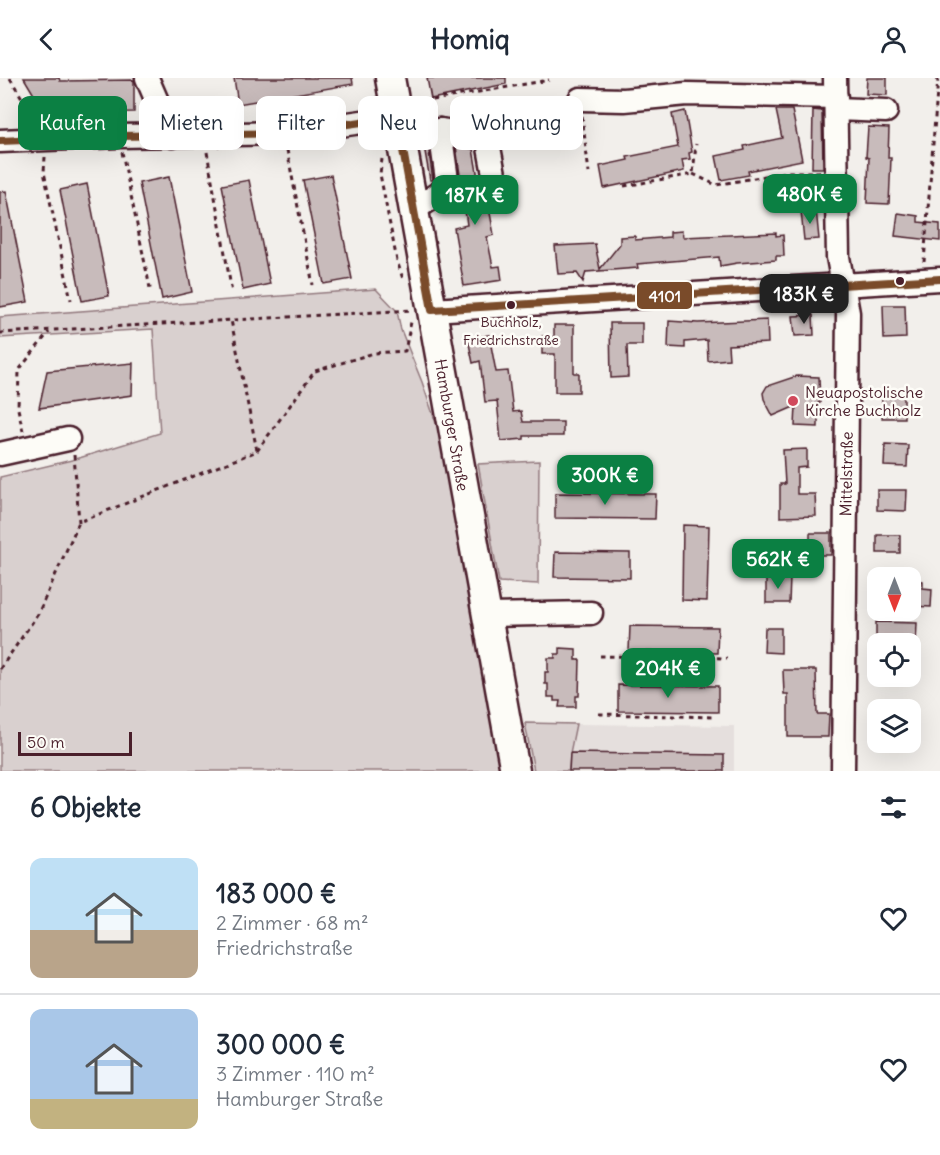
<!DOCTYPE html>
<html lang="de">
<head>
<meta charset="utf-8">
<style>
  :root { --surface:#fff; --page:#f2f2f3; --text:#1f2937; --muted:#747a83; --line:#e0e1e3; --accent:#0b8043 }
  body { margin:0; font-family:Delius,sans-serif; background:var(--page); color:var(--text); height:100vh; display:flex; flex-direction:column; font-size:22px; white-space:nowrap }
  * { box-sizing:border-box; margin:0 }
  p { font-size:20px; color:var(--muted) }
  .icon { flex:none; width:33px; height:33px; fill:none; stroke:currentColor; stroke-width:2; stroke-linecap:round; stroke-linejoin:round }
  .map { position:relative; height:693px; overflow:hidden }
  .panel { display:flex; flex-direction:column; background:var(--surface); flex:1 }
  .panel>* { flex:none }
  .top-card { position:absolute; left:18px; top:18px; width:600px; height:54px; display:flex; gap:12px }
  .needle { width:39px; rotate:180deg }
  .buttons { position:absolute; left:867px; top:489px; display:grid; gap:12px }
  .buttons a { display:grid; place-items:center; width:54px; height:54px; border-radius:12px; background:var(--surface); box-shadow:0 6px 24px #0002; font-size:30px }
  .scale { position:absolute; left:18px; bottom:15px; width:114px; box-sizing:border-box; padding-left:6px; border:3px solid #4a1f2b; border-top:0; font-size:16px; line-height:21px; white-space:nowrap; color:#4a1f2b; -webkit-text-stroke:4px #fdfcf7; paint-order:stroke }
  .price { position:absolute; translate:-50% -51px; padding:0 14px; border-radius:12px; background:var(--accent); color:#fff; font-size:20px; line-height:39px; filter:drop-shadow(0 2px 3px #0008) }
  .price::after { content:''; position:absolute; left:50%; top:36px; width:18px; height:14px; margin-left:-9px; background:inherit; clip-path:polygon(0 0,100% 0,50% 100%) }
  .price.current { background:#222; color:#fff }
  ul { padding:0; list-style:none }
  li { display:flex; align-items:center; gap:18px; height:150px; padding:0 30px }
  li+li { border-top:2px solid var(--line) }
  li span { display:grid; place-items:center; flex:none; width:168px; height:120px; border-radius:12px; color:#555 }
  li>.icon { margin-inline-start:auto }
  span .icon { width:72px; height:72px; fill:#fffc; stroke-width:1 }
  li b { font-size:26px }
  h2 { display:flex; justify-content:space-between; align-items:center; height:72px; padding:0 30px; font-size:26px }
  .pill { padding:0 21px; border-radius:12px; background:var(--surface); box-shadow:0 6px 24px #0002; font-size:21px; line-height:54px }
  .pill.current { background:var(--accent); color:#fff }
  header { display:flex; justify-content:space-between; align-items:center; height:78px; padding:0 30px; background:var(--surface); font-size:27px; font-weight:700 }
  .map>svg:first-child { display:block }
  .built { fill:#e5dfdd }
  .green { fill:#d9d0cf; stroke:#92787d; stroke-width:1.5 }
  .building { fill:#c8bbbb; stroke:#4a1f2b; stroke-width:1.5 }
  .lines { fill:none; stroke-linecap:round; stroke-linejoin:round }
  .minor-casing { stroke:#4a1f2b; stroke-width:27 }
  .major-casing { stroke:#4a1f2b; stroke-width:33 }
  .path { stroke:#4a1f2b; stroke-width:3; stroke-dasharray:4.5 4.5; stroke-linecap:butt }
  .minor { stroke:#fdfcf7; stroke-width:22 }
  .major { stroke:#fdfcf7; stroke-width:28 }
  .bus-1-casing { stroke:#fdfcf7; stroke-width:12 }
  .bus-1 { stroke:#7a4b2a; stroke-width:8 }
  .bus-dot { fill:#4a1f2b; stroke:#fdfcf7; stroke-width:2 }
  .poi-dot { fill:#d1495b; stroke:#fdfcf7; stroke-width:2 }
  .labels { text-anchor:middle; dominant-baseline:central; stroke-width:5; stroke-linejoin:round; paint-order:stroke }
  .bus-label { font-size:14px; fill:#4a1f2b; stroke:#fdfcf7 }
  .poi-label { font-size:16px; fill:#4a1f2b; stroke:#fdfcf7; text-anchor:start }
  .street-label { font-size:16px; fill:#4a1f2b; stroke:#fdfcf7 }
  .line-badge { stroke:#fdfcf7; stroke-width:2 }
  .badge-label { font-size:16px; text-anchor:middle; font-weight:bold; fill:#fff }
</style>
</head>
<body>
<header><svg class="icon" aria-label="back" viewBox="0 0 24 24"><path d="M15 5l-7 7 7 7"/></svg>Homiq<svg class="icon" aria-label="person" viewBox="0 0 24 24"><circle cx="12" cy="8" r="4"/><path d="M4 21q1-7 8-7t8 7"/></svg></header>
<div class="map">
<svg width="940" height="693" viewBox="0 0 940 693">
  <rect width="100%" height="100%" fill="#f2efeb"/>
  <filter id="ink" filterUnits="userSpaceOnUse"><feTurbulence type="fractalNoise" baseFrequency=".0167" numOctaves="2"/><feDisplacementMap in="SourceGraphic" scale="12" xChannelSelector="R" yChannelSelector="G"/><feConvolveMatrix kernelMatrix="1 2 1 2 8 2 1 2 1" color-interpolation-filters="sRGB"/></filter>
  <g filter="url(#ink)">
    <path class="built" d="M576,646L734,648V693H569L570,675Z"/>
    <g class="green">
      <path d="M376,211L397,233L401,252L422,304L438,351L500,693H0V399L76,381L160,355L153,251L0,260V239Z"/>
      <path d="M539,383L538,506L499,504L478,386Z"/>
      <path d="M525,645L576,646L570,675L569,693H534Z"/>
    </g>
    <g class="building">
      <path d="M24,0H59L60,3L134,2V34L45,35Z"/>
      <path d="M234,0H352L353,6L238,26Z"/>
      <path d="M427,0H506V6L431,21Z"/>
      <path d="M867,0H887V17L866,16Z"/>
      <path d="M776,32H792L802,82L748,93L749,97L721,102L716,78L745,72L744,68L782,60Z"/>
      <path d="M813,32L822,33L823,90H812Z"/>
      <path d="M685,33L692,74L689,75L690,81L682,82L684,93L604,110L600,88L628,82L627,79L678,69L672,36Z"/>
      <path d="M868,49L889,50L888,80H891L889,126L867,125L869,80L866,79Z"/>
      <path d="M428,67L433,102H430L424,68Z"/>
      <path d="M456,68L473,71L480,112L491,111L493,123L488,124L494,157L487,159L493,189L500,188L502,202L464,208L454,150L467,147Z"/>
      <path d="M331,97L352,201L324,206L303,102Z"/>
      <path d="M169,99L192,214L162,221L139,105Z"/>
      <path d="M249,102L270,206L243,212L222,107Z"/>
      <path d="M87,106L109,218L82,223L60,112Z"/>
      <path d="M6,113L28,224L0,229V114Z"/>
      <path d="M816,131L819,161L804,162L801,133Z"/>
      <path d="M898,135L918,138V144L940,146V163L895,158Z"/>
      <path d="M682,153L683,159L776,155V158L783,157L784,178H776V182L737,185L720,188L719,179L637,186L638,190L586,194L583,204L577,195L558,196L555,168L595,166L600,191L620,166V159L635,158V162L670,159V154Z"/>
      <path d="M883,227H905L906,260L884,261Z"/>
      <path d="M813,237L814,257L795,258L793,238Z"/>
      <path d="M767,242L768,265L728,267L729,281L708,283L707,262L685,264V270L668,269L669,243L698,245Z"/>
      <path d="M610,245H642V267H627L628,299L611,300Z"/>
      <path d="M554,247H574V295H579V314H555V276H542V258L554,259Z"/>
      <path d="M489,257L496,294L508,293L513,334L521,333L523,344H563V358H524V361L501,363L497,323L485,324L480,283L473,285L468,261Z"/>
      <path d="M133,285L132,317L39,330L47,293Z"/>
      <path d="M797,298L819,299L820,325H818V349L795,348L796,328L773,338L764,321L763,315L767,308Z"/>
      <rect x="882" y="316" width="22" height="24"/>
      <path d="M885,366L908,367L907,389L884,388Z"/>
      <path d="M807,371V389L797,390V416H815L816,438L780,439V406H785L783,372Z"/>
      <path d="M877,412H907L906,433L877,432Z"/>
      <path d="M555,415L656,416L655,441L555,440Z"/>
      <path d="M683,447L709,448L707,523L682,522Z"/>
      <rect x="810" y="455" width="21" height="22"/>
      <rect x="877" y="457" width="23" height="18"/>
      <path d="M555,474L630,475V500L554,499Z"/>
      <path d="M766,500H790L789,525H766Z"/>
      <path d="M910,502L923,503V510L932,511L931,529L910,528Z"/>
      <path d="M876,544L917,545L916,566H876Z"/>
      <path d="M630,548L718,549L717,575L629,573Z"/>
      <path d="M765,550H781V575L764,574Z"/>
      <path d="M560,570L576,571V582H580L579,618H576V629H559L560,623H554V619H548V606H545V594H548V580H555V576H560Z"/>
      <path d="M783,592H816L817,636H829L828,659H788V616H784Z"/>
      <path d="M618,607L718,608V634L618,633Z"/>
      <path d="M570,675L724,677V693H569Z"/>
    </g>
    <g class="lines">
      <defs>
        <g id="minor">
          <path d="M147,0L172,58"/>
          <path d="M835,0L838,179L848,235L843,693"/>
          <path d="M580,21L624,22L687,16L836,19"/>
          <path d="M836,31L886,33"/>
          <path d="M440,52L487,59L494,96"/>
          <path d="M400,54L440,52L448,109L414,132"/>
          <path d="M0,63L119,58L284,55L397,39"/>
          <path d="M432,232L940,201"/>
          <path d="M0,376L68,361"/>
          <path d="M487,537L591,535"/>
        </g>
        <path id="major" d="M390,0L515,693"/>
      </defs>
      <use href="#minor" class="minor-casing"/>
      <use href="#major" class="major-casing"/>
      <g class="path">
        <path d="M10,0L36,43"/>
        <path d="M415,25L549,2"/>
        <path d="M582,38L589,95"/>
        <path d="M505,64L557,55L570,35"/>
        <path d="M287,72L313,207"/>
        <path d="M122,74L151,215"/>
        <path d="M207,74L232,215"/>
        <path d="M45,79L44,94L71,222"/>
        <path d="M382,81L380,96L397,183L404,204"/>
        <path d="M693,96L716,107L787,94H820"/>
        <path d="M624,108L693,96L696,66"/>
        <path d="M924,184L938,0"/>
        <path d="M0,255L412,232"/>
        <path d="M23,353L18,331L19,292L49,254"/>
        <path d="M257,373L315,293L374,275L405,273L411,244"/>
        <path d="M74,377L79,444"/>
        <path d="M600,578L727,580"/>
        <path d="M0,591L38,536L79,444L257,373L231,242"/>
        <path d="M599,636L714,639"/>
      </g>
      <use href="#minor" class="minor"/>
      <use href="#major" class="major"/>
      <defs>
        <path id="bus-1" d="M0,63L119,58L284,55L397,39L432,232L940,201"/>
      </defs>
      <use href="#bus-1" class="bus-1-casing"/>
      <use href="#bus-1" class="bus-1"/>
    </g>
  </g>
  <g class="bus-dot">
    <circle cx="900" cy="203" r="5"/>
    <circle cx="511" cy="227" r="5"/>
  </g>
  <circle class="poi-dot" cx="793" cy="323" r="6"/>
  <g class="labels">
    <g class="bus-label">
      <text x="511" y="244">Buchholz,<tspan x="511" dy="18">Friedrichstraße</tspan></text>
    </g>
    <g class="poi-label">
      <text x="805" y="314">Neuapostolische<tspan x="805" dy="18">Kirche Buchholz</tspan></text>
    </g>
    <g class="street-label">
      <text transform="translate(452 347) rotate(80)">Hamburger Straße</text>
      <text transform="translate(846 396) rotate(-89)">Mittelstraße</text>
    </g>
  </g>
  <rect class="line-badge" x="636" y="203" width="57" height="29" rx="6" fill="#7a4b2a"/>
  <g class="badge-label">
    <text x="665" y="224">4101</text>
  </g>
</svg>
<div class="buttons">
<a><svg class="needle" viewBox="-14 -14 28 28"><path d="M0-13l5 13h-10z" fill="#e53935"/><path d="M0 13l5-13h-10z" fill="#747a83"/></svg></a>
<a><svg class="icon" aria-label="locate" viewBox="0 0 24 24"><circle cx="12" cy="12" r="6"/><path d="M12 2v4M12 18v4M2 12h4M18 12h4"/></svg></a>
<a><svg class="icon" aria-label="layers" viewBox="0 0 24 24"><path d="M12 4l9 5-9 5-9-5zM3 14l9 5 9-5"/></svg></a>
</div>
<div class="scale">50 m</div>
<b class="price" style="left:810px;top:147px">480K €</b>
<b class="price" style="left:475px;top:148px">187K €</b>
<b class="price current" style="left:804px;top:247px">183K €</b>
<b class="price" style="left:605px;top:428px">300K €</b>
<b class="price" style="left:778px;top:512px">562K €</b>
<b class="price" style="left:668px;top:621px">204K €</b>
<div class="top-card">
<a class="pill current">Kaufen</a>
<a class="pill">Mieten</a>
<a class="pill">Filter</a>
<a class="pill">Neu</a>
<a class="pill">Wohnung</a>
</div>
</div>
<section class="panel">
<h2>6 Objekte<svg class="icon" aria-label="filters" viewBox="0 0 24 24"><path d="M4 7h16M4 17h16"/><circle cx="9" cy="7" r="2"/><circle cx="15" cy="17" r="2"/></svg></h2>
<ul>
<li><span style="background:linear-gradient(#bfe0f5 60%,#b9a48a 0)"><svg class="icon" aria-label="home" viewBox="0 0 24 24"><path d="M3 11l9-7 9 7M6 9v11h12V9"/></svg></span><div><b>183 000 €</b><p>2 Zimmer · 68 m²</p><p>Friedrichstraße</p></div><svg class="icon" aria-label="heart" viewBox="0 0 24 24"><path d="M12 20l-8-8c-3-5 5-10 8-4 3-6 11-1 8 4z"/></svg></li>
<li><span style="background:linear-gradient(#a9c7e8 75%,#c2b280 0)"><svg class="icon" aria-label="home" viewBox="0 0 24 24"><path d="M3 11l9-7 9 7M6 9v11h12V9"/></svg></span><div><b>300 000 €</b><p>3 Zimmer · 110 m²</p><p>Hamburger Straße</p></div><svg class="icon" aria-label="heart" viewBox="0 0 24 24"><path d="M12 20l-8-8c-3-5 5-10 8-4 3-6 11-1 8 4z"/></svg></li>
</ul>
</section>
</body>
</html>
